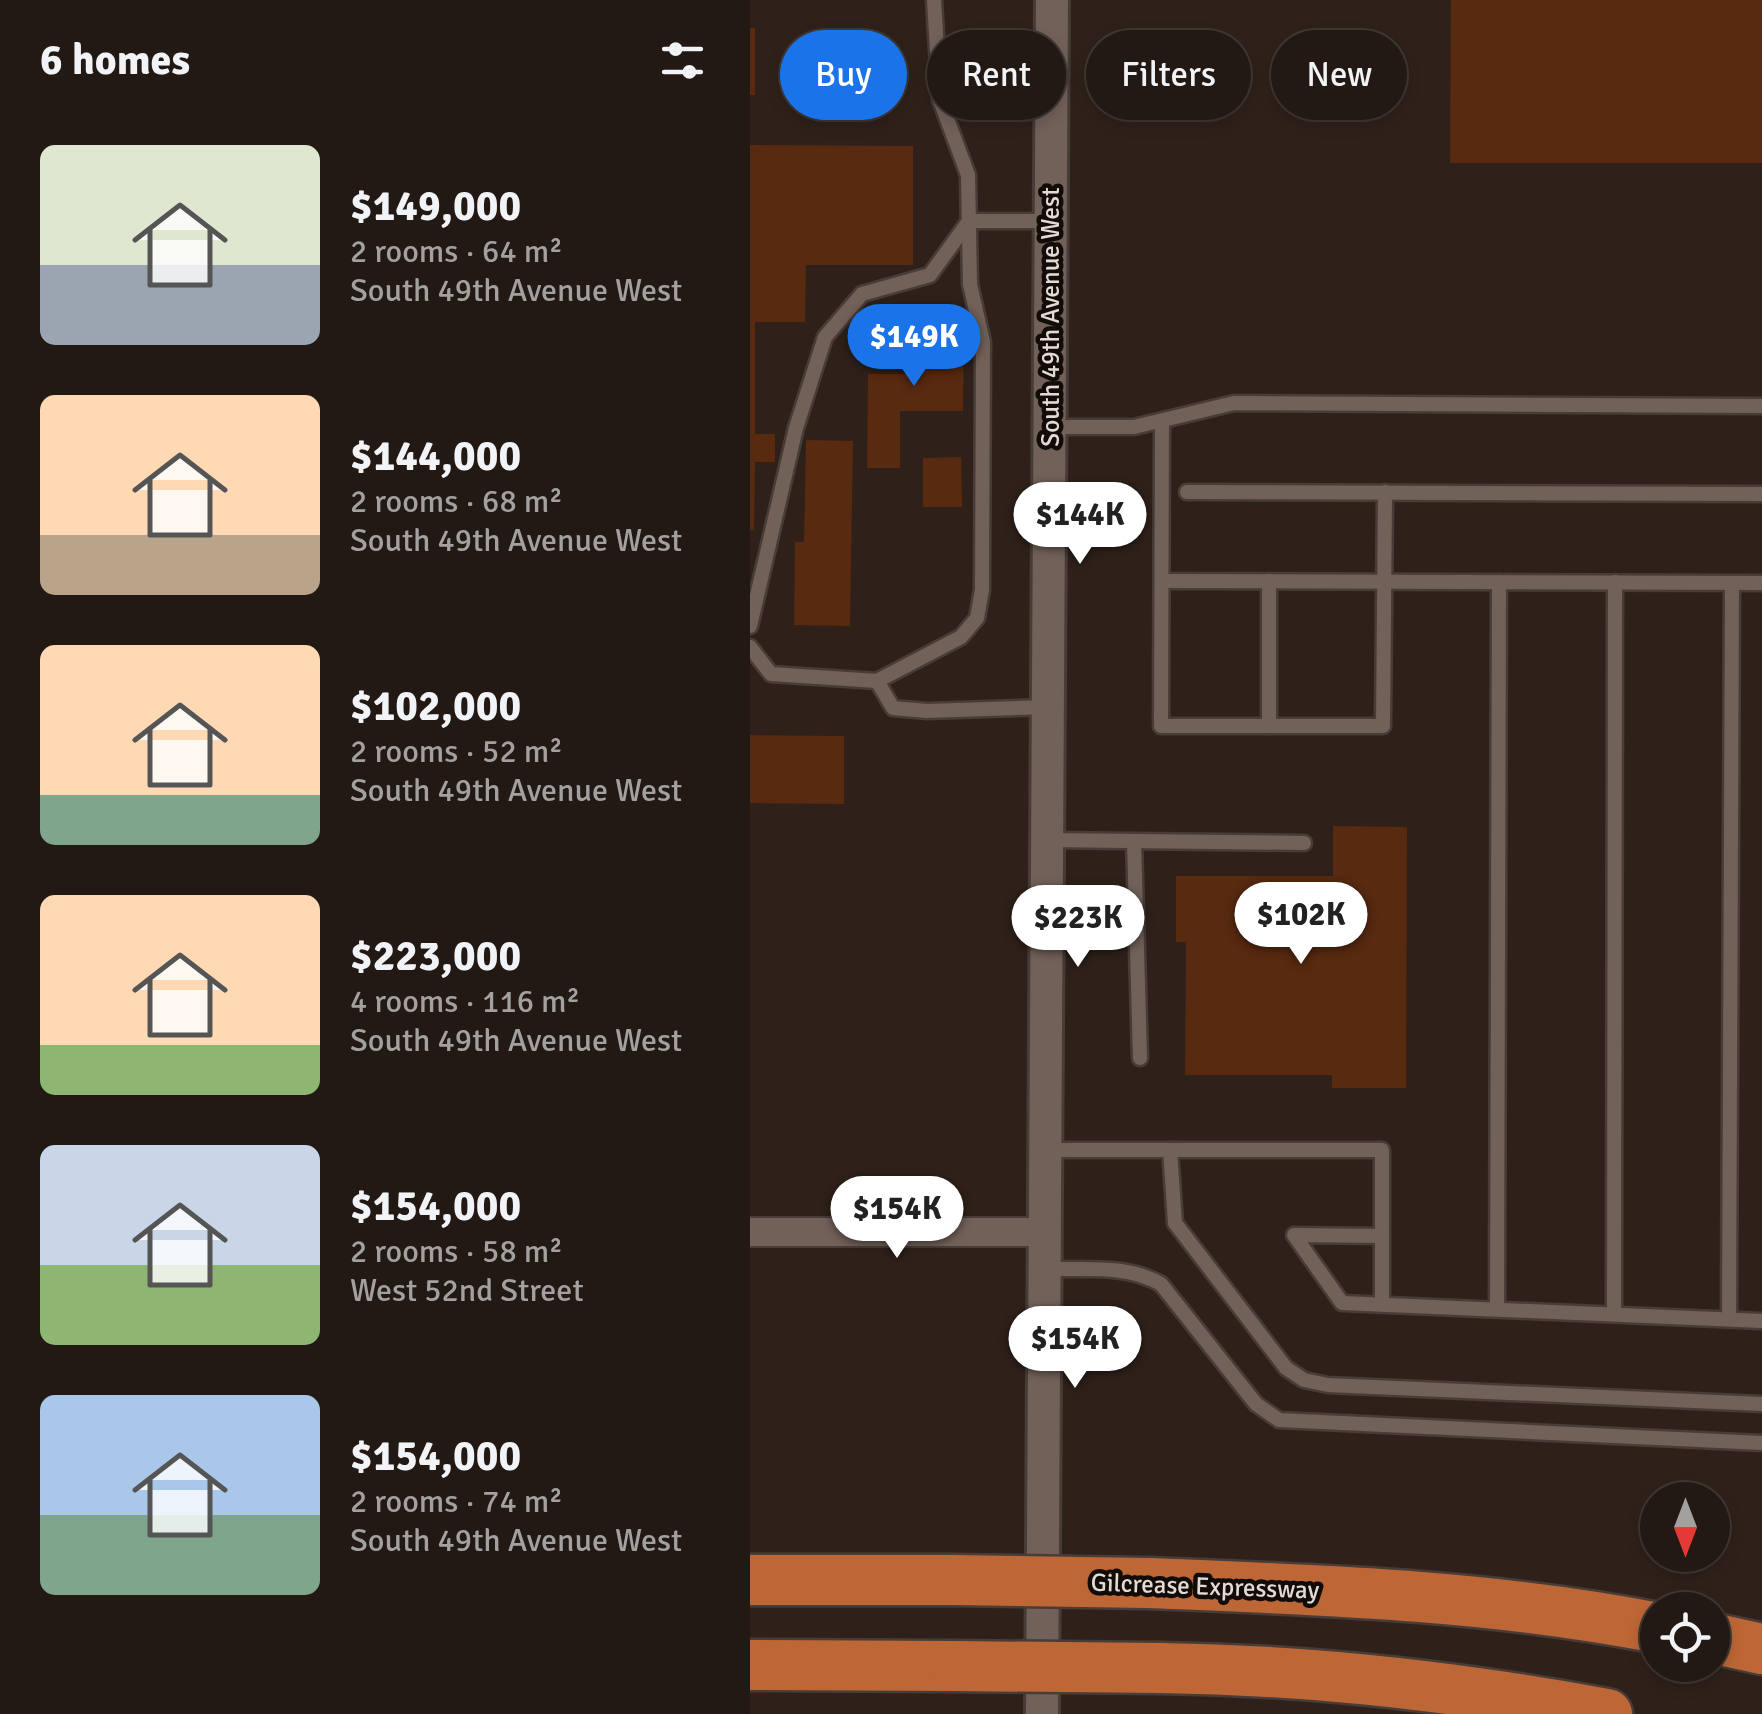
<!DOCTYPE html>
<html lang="en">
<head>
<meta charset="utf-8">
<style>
  :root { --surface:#231914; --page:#2f2622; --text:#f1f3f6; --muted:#a3a0a0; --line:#403834; --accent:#1a73e8 }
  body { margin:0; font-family:Signika,sans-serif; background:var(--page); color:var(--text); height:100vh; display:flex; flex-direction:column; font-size:38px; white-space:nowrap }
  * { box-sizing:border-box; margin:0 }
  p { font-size:32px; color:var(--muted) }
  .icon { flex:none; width:55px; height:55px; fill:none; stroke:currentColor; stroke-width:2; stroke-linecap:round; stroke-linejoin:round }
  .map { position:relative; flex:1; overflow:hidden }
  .details { display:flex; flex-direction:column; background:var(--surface); width:750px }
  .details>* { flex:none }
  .top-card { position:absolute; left:30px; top:30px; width:830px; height:90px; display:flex; gap:20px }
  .needle { width:65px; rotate:180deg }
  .tools { position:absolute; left:890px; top:1482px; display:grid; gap:20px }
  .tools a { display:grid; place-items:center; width:90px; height:90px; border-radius:50%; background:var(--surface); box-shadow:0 5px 15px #0003,0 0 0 2px var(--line); font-size:50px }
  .price { position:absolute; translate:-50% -85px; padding:0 22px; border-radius:35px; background:#fff; color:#222; font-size:32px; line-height:65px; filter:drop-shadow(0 2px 5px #0008) }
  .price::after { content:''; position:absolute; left:50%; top:60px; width:30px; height:22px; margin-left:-15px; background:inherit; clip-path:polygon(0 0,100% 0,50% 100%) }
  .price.selected { background:var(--accent); color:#fff }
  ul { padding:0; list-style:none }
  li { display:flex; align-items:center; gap:30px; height:250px; padding:0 40px }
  li span { display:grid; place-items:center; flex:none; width:280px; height:200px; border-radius:15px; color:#555 }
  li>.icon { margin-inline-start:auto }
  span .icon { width:120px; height:120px; fill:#fffc; stroke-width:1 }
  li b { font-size:42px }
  h2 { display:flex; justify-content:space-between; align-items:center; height:120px; padding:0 40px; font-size:42px }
  .chip { padding:0 35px; border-radius:45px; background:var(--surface); box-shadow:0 5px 15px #0003,0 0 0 2px var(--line); font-size:35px; line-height:90px }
  .chip.selected { background:var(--accent); color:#fff }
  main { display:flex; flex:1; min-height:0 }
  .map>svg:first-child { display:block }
  .building { fill:#582a10 }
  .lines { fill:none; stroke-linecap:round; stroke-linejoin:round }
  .service-casing { stroke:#473c37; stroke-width:19 }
  .minor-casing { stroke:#473c37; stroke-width:32 }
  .tertiary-casing { stroke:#473c37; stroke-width:38 }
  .motorway-casing { stroke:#473c37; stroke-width:55 }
  .service { stroke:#726159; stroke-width:14 }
  .minor { stroke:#726159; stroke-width:28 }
  .tertiary { stroke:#726159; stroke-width:32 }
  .motorway { stroke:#be6736; stroke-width:50 }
  .motorway-bridge-casing { stroke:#473c37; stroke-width:55; stroke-linecap:butt }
  .motorway-bridge { stroke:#be6736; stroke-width:50 }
  .labels { text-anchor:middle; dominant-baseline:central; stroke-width:9; stroke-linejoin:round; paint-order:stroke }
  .street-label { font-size:25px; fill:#e3dad5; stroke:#120c09 }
</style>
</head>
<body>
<main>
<section class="details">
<h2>6 homes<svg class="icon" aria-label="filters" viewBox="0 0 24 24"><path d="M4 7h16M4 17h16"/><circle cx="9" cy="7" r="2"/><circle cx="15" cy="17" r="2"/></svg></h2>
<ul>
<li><span style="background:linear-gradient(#dfe7d0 60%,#9aa5b1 0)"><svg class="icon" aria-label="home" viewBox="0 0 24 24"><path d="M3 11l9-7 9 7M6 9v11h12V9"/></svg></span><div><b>$149,000</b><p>2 rooms · 64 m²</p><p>South 49th Avenue West</p></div></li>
<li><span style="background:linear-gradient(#ffd9b3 70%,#b9a48a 0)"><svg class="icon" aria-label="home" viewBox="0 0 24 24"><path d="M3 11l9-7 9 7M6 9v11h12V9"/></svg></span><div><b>$144,000</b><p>2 rooms · 68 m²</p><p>South 49th Avenue West</p></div></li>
<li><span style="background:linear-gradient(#ffd9b3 75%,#7fa58c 0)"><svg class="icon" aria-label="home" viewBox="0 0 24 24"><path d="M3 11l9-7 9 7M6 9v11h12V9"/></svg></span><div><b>$102,000</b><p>2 rooms · 52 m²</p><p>South 49th Avenue West</p></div></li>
<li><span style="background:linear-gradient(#ffd9b3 75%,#8fb573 0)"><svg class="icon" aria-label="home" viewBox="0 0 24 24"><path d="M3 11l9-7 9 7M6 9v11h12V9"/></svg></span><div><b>$223,000</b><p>4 rooms · 116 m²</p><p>South 49th Avenue West</p></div></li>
<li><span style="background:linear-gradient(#c9d6e8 60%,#8fb573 0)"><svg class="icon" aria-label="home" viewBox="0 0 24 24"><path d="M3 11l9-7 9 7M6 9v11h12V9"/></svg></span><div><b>$154,000</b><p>2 rooms · 58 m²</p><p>West 52nd Street</p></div></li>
<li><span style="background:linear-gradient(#a9c7e8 60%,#7fa58c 0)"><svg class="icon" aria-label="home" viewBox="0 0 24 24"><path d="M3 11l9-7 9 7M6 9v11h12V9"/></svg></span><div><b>$154,000</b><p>2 rooms · 74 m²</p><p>South 49th Avenue West</p></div></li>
</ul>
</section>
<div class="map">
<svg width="1012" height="1714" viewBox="0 0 1012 1714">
  <rect width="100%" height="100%" fill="#2f211a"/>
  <g class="building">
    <path d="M701,0H1012V163H700Z"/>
    <rect x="0" y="28" width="5" height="67"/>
    <path d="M0,145L163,146V265H56L55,322H5V434H25V462H5L4,530H0Z"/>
    <path d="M149,311H175L174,335H214L213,411H150V468H117L118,374H160V327H148Z"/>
    <path d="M56,440L103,441L100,626L44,625L45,542H54Z"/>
    <path d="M211,457L212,507H173V458Z"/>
    <path d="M0,735L94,736V804L0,803Z"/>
    <path d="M583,826L657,827L656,1088H582V1075H435L436,942H426V876H583Z"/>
  </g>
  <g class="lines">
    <defs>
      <g id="service">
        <path d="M184,0L190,100L218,175L220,284L233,342L232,590L227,618L211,637L127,681L143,708L177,711L297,707"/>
        <path d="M412,421L411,726H633L635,492"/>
        <path d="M300,427H384L484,403L1012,406"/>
        <path d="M437,492L1012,494"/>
        <path d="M412,581L1012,583"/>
        <path d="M519,581V726"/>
        <path d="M0,626L46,428L75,337L112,294L180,275L219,221H300"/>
        <path d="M0,647L21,674L127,681"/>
        <path d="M298,840L554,843"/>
        <path d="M384,841L390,1058"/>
        <path d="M297,1150H632V1304"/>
        <path d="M420,1150L425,1223L536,1368L554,1380L578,1385L1012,1404"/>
        <path d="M632,1236L544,1235L592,1303L1012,1321"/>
        <path d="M296,1269C336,1270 376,1264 411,1284L506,1404L529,1420L1012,1443"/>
        <path d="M747,1309L749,582"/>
        <path d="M864,1314L865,582"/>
        <path d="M979,1319L982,583"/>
      </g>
      <path id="minor" d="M0,1232H295"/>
      <path id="tertiary" d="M292,1714L302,0"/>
      <g id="motorway">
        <path d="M0,1580H203"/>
        <path d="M399,1583C570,1590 739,1595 908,1628"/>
        <path d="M962,1638L1012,1649"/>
        <path d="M0,1665L201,1666"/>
        <path d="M411,1668C560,1670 711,1687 857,1714"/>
      </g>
    </defs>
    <use href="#service" class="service-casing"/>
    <use href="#minor" class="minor-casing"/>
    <use href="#tertiary" class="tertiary-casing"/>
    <use href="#motorway" class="motorway-casing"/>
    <use href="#service" class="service"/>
    <use href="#minor" class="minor"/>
    <use href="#tertiary" class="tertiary"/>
    <use href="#motorway" class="motorway"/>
    <defs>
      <g id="motorway-bridge">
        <path d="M203,1580L399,1583"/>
        <path d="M201,1666L411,1668"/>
      </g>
    </defs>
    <use href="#motorway-bridge" class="motorway-bridge-casing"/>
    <use href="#motorway-bridge" class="motorway-bridge"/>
  </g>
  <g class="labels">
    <g class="street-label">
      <text transform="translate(300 317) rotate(-90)">South 49th Avenue West</text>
      <text transform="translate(455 1586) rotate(2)">Gilcrease Expressway</text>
    </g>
  </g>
</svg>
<div class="tools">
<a><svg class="needle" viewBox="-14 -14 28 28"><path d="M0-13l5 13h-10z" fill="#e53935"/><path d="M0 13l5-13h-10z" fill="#a3a0a0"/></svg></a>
<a><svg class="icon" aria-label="locate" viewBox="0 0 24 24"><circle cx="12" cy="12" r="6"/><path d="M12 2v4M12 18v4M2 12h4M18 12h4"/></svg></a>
</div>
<b class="price selected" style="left:164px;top:389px">$149K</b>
<b class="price" style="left:330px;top:567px">$144K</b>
<b class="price" style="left:551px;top:967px">$102K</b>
<b class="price" style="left:328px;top:970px">$223K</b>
<b class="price" style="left:147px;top:1261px">$154K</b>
<b class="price" style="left:325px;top:1391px">$154K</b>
<div class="top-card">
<a class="chip selected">Buy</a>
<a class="chip">Rent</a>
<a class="chip">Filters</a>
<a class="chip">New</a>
</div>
</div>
</main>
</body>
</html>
